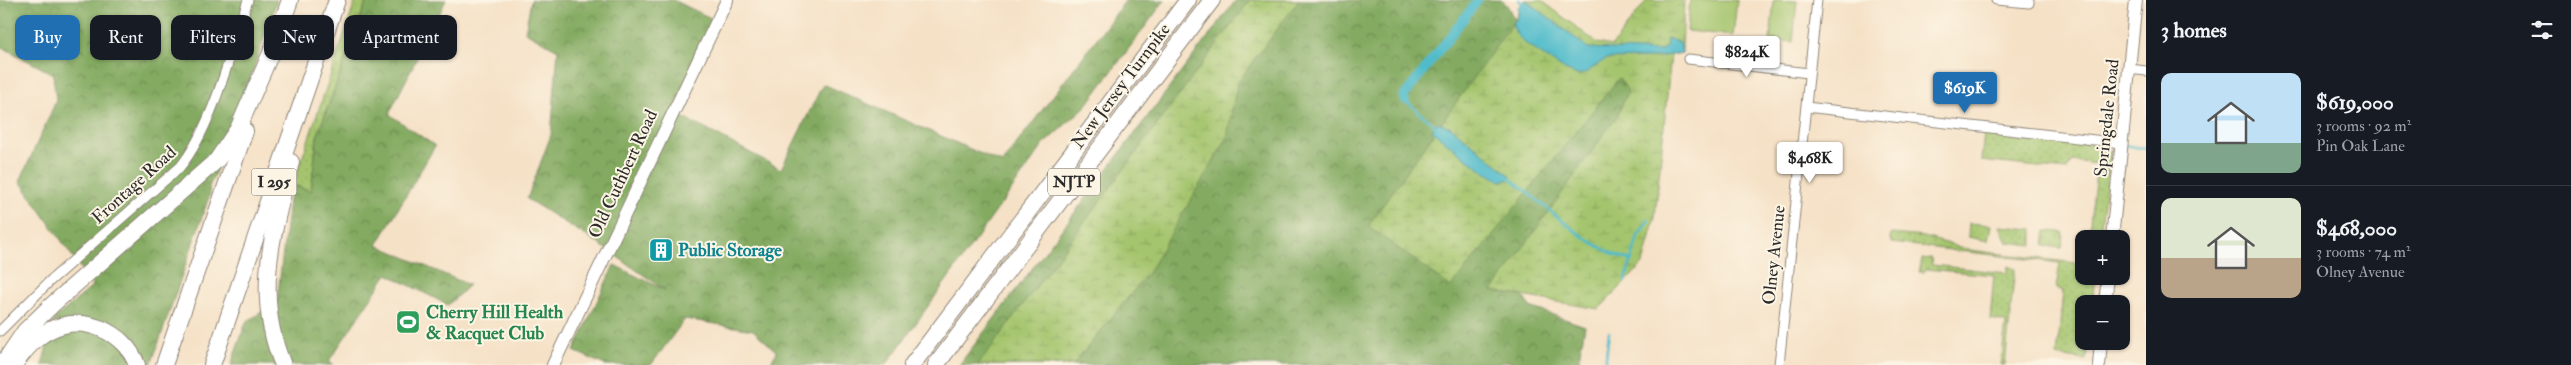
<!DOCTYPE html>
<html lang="en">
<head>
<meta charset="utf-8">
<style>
  :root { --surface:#171b24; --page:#20242c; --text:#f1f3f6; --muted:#9ea1a6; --line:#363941; --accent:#1f6fb2 }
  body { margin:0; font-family:"IM FELL Double Pica",serif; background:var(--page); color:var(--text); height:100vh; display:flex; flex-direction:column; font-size:19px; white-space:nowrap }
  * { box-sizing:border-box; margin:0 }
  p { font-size:16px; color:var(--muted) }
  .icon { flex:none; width:28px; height:28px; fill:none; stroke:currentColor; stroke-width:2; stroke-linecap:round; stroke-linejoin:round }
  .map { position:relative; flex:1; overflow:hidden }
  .drawer { display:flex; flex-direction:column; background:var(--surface); width:425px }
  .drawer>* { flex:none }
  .top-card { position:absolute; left:15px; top:15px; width:475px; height:45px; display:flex; gap:10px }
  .buttons { position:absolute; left:2075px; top:230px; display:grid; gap:10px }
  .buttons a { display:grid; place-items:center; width:55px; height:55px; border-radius:10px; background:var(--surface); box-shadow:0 1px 4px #0004; font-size:25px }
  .price { position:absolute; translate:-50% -42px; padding:0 11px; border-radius:5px; background:#fff; color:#222; font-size:16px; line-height:32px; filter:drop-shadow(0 1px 2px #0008) }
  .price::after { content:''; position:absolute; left:50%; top:30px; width:15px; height:11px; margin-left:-8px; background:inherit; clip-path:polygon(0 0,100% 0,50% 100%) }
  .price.active { background:var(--accent); color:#fff }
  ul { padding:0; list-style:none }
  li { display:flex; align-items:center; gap:15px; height:125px; padding:0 15px }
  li+li { border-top:1px solid var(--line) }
  li span { display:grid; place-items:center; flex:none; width:140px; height:100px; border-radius:10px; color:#555 }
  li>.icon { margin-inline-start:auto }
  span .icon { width:60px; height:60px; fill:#fffc; stroke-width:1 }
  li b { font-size:21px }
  h2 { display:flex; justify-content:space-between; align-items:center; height:60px; padding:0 15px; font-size:21px }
  .pill { padding:0 18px; border-radius:10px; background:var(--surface); box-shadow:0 1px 4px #0004; font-size:18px; line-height:45px }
  .pill.active { background:var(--accent); color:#fff }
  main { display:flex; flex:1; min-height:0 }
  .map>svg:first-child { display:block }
  .grass { fill:url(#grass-dots); stroke:#68784c }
  .forest { fill:url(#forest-crowns); stroke:#576a46 }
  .wetland { fill:url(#wetland-marsh); stroke:#68784c }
  .park { fill:#a4c56d; stroke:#68784c }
  .water { fill:#4fbbcb; stroke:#3d737b }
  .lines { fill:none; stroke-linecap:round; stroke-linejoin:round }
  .stream { stroke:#4fbbcb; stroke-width:2.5 }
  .canal { stroke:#4fbbcb; stroke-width:9 }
  .street-casing { stroke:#908678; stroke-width:11 }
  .secondary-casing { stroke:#908678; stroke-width:14 }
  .highway-casing { stroke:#908678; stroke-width:18 }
  .street { stroke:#fff; stroke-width:9 }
  .secondary { stroke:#fff; stroke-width:12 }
  .highway { stroke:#fff; stroke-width:16 }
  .labels { text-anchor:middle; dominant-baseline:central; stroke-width:4; stroke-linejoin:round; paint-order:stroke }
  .shield { fill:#fcf5e5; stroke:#6a6863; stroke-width:1 }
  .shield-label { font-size:16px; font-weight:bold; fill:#2b2b2b }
  .street-label { font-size:18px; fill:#2b2b2b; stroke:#fcf5e5 }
  .culture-label { font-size:18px; font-weight:bold; fill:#0d838f; stroke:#fcf5e5; text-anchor:start }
  .leisure-label { font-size:18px; font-weight:bold; fill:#27864d; stroke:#fcf5e5; text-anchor:start }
</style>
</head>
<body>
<main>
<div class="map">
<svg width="2146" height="365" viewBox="0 0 2146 365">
  <defs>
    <pattern id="grass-dots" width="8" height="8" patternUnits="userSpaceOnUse" patternTransform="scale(1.25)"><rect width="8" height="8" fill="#a4c56d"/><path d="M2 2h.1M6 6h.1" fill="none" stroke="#8da95f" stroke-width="1.8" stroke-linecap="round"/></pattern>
    <pattern id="forest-crowns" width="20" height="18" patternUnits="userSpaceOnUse" patternTransform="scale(1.25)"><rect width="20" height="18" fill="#83aa60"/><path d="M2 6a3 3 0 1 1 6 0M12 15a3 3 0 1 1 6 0" fill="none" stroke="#6b8b4f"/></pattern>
    <pattern id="wetland-marsh" width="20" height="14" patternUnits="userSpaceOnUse" patternTransform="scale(1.25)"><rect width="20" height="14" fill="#a4c56d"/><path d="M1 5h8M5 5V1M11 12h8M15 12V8" fill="none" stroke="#8da95f"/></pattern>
  </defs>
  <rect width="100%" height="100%" fill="#fcf5e5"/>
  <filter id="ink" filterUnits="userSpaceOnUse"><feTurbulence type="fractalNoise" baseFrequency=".02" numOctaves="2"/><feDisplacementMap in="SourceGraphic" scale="10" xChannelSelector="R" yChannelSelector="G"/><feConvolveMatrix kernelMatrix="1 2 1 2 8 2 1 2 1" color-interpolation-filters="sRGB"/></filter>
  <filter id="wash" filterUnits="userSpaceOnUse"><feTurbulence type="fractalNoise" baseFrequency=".0096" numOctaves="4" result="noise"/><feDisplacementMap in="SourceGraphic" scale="20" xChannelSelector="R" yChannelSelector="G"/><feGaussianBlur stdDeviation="1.12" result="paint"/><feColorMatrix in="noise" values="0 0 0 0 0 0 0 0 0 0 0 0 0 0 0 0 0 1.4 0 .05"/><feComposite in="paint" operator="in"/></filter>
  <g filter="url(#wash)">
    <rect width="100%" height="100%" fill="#f5e1c6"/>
    <g class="grass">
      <path d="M356,0H367L317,137L311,191L293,185Z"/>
      <path d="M1984,133L2106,146L2111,152L2099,239H2088L2097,164L2072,161L2067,170L1981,161Z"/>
      <path d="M1969,223L1991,225L1988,241L1968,237Z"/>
      <path d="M2000,226L2033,229V245L2007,242Z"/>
      <path d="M2046,231L2063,232L2062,248L2044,246Z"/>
      <path d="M1891,234L1924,237L1970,250L2084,264V276H2095L2092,304H2084V341H2088L2086,360L2057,356L2063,291L2056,288L2060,263L1892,243L1890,239Z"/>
      <path d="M1931,258L1932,265L2007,273L2008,266L2015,269L2005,365H2001L2006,322L1990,319L1994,275L1925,269L1924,272H1919L1922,259Z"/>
    </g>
    <g class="forest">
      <path d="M0,0H277L230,138L209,187L210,194L151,365H42L54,319L93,286L20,181L56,101L53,74L0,46Z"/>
      <path d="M367,0H446L389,114L435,146L377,245L469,285L448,305L387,274L329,361L333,365H231L246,322L277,302L290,192L293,185L311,191L317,137Z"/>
      <path d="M531,0H673L715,20L673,112L781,169L823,84L1002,163L1126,0H1165L1086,106L1045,143L886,365H769L777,352L753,330L685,319L651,365H605L574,351L614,265L665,290L593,240L527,199L551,135L558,50L525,32Z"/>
      <path d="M1236,0H1501L1507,5L1523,36L1659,74L1511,279L1530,307L1585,326L1578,365H1521L1507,361L1493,365H959Z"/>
    </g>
    <g class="wetland">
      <path d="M1250,0H1299L1237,83L1227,138L1148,273L1073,365H978Z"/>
      <path d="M1525,0H1541L1597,43L1612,46L1647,0H1684L1682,53L1671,55L1655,217L1643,264L1599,309L1492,291L1617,116L1628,91L1619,78L1451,287L1368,226L1512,24Z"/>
    </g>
    <g class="park">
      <path d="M1690,0H1737L1733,36L1687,31Z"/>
      <path d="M1774,0L1797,1L1793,42L1770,40Z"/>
    </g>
    <g class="water">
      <path d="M1526,0L1588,48L1660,51L1666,47L1667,39L1680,42L1682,53L1651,58L1606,59L1587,72L1578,75L1565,70L1526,44L1517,35L1512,24L1518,17V7Z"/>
      <path d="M1437,122L1451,127L1511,176L1509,179L1501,181L1480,169L1432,131Z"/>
    </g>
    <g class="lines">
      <g class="stream">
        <path d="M1519,0L1523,4"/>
        <path d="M1405,100L1436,127"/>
        <path d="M2125,145L2146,149"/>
        <path d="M1508,177C1546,204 1586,249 1631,260"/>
        <path d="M1625,282L1638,236L1649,219"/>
        <path d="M1605,365L1609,332"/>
      </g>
      <path class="canal" d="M1405,100L1404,96L1478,0"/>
    </g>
  </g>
  <g filter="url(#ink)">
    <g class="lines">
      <defs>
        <g id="street">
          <path d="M1996,0L2029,3V0"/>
          <path d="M1688,59L1809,73"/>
          <path d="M2129,69L2146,71"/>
          <path d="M1806,107L2121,143"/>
          <path d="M0,331L51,280L180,167C213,127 231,50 248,0"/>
          <path d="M1779,365L1817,0"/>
        </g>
        <g id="secondary">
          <path d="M2112,239L2136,0"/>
          <path d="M2105,304L2108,276"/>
          <path d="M553,365L727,0"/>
          <path d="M2099,365L2101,341"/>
        </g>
        <g id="highway">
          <path d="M272,51L290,0"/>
          <path d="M2,365L25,331L53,304L217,160L238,129L276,41"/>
          <path d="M14,365C23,352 36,337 50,330C83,313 125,332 137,365"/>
          <path d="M164,365L245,131"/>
          <path d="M212,365L337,0"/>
          <path d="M283,365C253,294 273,233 291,162"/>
          <path d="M912,365L1188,0"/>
          <path d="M936,365L1212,0"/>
        </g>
      </defs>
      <use href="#street" class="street-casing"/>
      <use href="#secondary" class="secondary-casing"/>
      <use href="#highway" class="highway-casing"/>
      <use href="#street" class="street"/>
      <use href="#secondary" class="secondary"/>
      <use href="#highway" class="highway"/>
    </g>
  </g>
  <defs>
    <symbol id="building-square" viewBox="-11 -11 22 22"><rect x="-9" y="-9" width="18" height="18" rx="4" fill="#0f9aa8" stroke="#fcf5e5"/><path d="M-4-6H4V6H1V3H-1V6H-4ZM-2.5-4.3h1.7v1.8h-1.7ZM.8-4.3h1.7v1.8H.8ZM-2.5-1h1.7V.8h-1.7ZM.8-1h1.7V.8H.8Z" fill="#fff"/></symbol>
    <symbol id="stadium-square" viewBox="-11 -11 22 22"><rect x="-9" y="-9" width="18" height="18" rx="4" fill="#2e9e5b" stroke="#fcf5e5"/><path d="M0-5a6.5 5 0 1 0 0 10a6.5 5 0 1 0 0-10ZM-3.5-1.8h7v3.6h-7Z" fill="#fff"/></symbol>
  </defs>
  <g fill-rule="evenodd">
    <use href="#building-square" x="647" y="236" width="28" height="28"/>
    <use href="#stadium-square" x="394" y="308" width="28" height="28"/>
  </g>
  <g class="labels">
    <g class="shield">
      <rect x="251.5" y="168.5" width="45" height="27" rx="4"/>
      <rect x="1048" y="168.5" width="52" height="27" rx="4"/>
    </g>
    <g class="shield-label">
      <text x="274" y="182">I 295</text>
      <text x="1074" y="182">NJTP</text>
    </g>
    <g class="street-label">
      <text transform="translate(1121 86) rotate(-53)">New Jersey Turnpike</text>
      <text transform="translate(2107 118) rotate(-84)">Springdale Road</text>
      <text transform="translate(623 174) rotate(-65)">Old Cuthbert Road</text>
      <text transform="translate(134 185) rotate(-42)">Frontage Road</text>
      <text transform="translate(1774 255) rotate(-84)">Olney Avenue</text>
    </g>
    <g class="culture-label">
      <text x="678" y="250">Public Storage</text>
    </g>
    <g class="leisure-label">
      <text x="426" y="312">Cherry Hill Health<tspan x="426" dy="21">&amp; Racquet Club</tspan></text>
    </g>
  </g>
</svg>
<div class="buttons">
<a>+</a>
<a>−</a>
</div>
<b class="price" style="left:1747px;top:78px">$824K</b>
<b class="price active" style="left:1965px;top:114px">$619K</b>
<b class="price" style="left:1810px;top:184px">$468K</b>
<div class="top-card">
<a class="pill active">Buy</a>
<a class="pill">Rent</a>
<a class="pill">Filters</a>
<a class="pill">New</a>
<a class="pill">Apartment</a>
</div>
</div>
<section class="drawer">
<h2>3 homes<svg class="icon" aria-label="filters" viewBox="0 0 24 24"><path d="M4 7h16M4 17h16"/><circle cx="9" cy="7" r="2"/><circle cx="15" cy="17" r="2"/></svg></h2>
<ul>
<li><span style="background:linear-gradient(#bfe0f5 70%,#7fa58c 0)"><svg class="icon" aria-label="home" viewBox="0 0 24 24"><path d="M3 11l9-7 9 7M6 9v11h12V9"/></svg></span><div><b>$619,000</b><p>3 rooms · 92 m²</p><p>Pin Oak Lane</p></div></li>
<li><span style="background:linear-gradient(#dfe7d0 60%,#b9a48a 0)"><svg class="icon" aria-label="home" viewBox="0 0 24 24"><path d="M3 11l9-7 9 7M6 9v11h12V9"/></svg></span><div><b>$468,000</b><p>3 rooms · 74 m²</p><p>Olney Avenue</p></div></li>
</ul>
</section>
</main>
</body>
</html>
